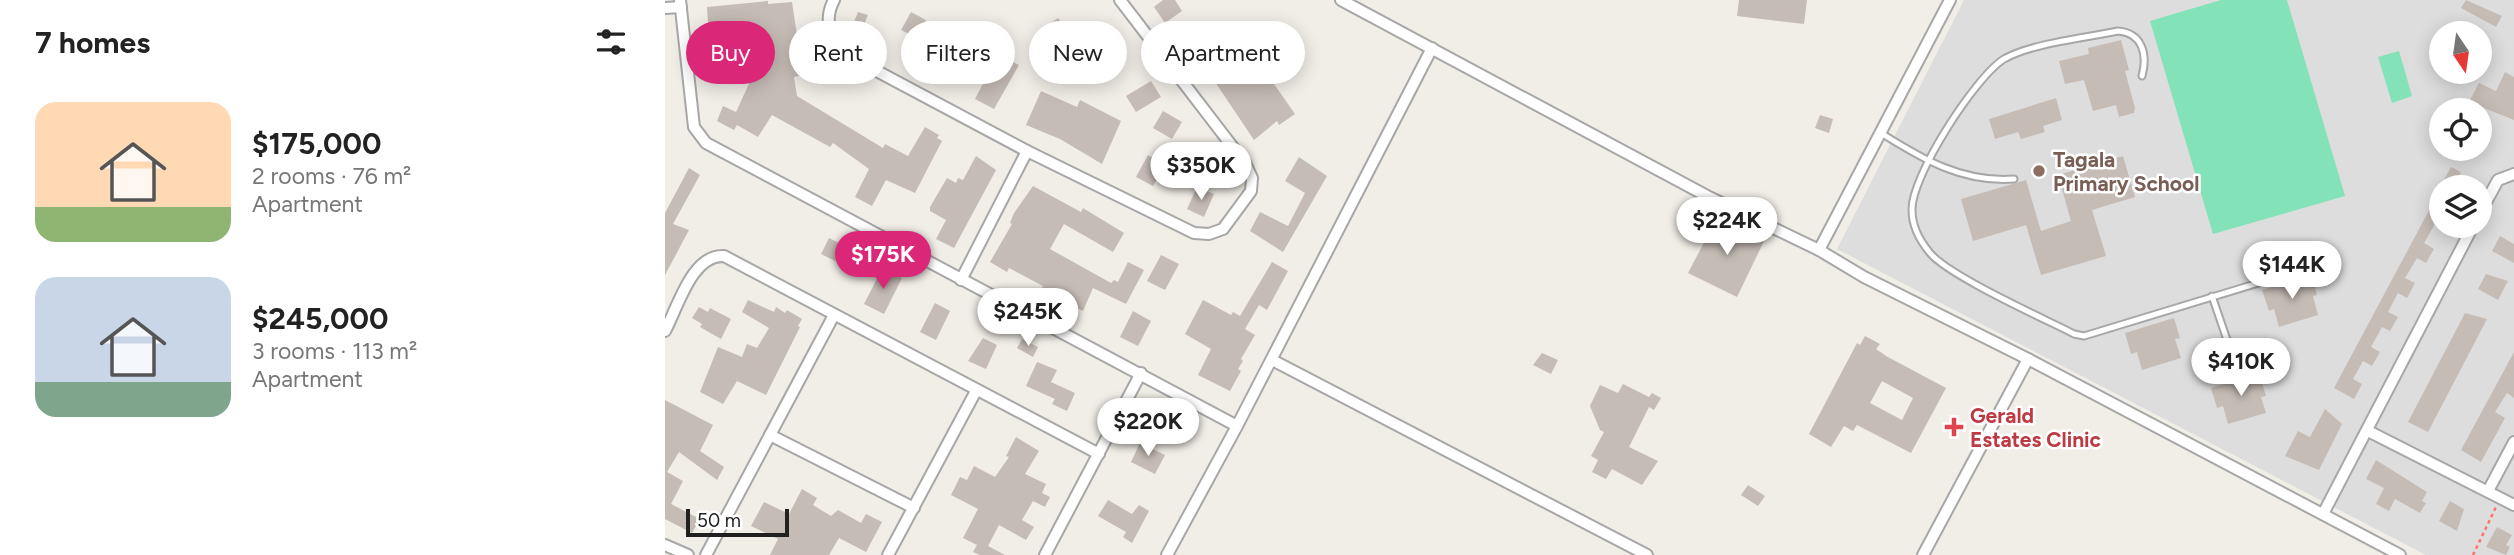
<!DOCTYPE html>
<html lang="en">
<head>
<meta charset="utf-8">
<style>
  :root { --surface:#fff; --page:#f2f2f2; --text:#222; --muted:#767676; --accent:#db2777 }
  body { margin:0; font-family:Figtree,sans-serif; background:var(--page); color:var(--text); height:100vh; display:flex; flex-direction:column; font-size:26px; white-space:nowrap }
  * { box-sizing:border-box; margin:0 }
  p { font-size:23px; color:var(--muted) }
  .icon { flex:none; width:38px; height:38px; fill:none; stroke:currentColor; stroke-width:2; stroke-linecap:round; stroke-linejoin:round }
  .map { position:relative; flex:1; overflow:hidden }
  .sheet { display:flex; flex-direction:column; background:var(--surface); width:665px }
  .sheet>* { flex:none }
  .hud { position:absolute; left:21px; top:21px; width:665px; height:63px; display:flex; gap:14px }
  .needle { width:46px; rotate:167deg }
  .tools { position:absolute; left:1764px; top:21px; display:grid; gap:14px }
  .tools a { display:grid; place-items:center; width:63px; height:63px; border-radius:50%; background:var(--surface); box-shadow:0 4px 18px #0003; font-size:35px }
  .scale { position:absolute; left:21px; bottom:18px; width:103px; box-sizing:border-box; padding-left:7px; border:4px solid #202020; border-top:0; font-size:19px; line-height:24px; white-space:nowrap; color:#202020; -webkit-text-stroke:5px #fff; paint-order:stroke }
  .price { position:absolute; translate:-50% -60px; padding:0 16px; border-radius:24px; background:#fff; color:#222; font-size:23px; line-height:46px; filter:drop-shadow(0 2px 4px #0008) }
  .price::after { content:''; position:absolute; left:50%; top:42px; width:21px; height:16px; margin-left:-10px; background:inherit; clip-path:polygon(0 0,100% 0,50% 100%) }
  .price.current { background:var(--accent); color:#fff }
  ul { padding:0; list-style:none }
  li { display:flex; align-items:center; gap:21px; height:175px; padding:0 35px }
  li span { display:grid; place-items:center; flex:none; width:196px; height:140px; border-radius:21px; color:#555 }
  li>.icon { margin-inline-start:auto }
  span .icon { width:84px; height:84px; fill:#fffc; stroke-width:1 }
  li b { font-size:30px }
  h2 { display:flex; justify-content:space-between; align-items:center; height:84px; padding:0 35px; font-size:30px }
  .pill { padding:0 24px; border-radius:32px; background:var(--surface); box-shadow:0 4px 18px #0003; font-size:24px; line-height:63px }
  .pill.current { background:var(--accent); color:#fff }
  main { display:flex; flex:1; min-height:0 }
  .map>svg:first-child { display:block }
  .residential { fill:#dedddd; fill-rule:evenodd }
  .pitch { fill:#83e2b8 }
  .building { fill:#c6bcb6; fill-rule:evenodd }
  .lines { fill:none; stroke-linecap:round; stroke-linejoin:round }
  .service-casing { stroke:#a7a7a7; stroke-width:9 }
  .minor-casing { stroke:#a7a7a7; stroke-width:14 }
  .path { stroke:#fe726b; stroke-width:2.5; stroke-dasharray:3.5 3.5; stroke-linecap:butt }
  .service { stroke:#fff; stroke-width:5 }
  .minor { stroke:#fff; stroke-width:10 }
  .education-dot { fill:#8d6e63; stroke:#fff; stroke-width:2.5 }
  .health-dot { fill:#e0444e; stroke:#fff; stroke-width:2.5 }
  .labels { text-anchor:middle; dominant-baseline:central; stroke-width:5; stroke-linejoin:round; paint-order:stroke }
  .education-label { font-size:21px; font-weight:bold; fill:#785e54; stroke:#fff; text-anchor:start }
  .health-label { font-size:21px; font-weight:bold; fill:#be3a42; stroke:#fff; text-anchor:start }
</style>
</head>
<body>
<main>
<section class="sheet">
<h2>7 homes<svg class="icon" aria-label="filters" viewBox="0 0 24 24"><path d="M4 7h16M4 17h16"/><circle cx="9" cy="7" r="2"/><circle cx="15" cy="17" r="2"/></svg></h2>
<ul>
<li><span style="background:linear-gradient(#ffd9b3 75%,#8fb573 0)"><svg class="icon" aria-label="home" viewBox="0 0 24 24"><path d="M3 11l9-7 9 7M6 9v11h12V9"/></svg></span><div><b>$175,000</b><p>2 rooms · 76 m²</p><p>Apartment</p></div></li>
<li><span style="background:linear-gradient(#c9d6e8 75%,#7fa58c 0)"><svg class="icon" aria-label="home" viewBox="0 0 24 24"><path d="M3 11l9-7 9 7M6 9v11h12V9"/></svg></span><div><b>$245,000</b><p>3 rooms · 113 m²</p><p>Apartment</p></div></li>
</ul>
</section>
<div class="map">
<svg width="1849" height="555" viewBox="0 0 1849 555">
  <rect width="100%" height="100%" fill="#f1ede7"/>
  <path class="residential" d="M1299,0H1849V555H1761L1172,249ZM1776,33H1815V72H1776ZM1776,110H1815V149H1776ZM1776,187H1815V226H1776Z"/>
  <g class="pitch">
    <path d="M1556,0H1622L1680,196L1548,234L1485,21Z"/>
    <path d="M1734,51L1747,96L1727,103L1713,57Z"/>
  </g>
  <g class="building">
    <path d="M498,0H510L517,11L500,23L489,7Z"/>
    <path d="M1074,0H1142L1139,24L1072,16Z"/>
    <path d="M1801,0L1837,16L1831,27L1796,8Z"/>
    <path d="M103,1V4L127,2L138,75L129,77L132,96L218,148L220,144L243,156L260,127L274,135L272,138L277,141L250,193L221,180L207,206L190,197L204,169L168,143L165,147L107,115L93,137L72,125L69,130L52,121L58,106L71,112L88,75L54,79L51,54L45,55L42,7Z"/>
    <path d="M193,12L203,15L196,32L186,29Z"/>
    <path d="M246,12L261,20L252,38L236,30Z"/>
    <path d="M393,18L405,34L395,40L384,24Z"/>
    <path d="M295,23L307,29L301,41L315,50L304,67L288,57L277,77L262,68L275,44L277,45L283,33L289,36Z"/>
    <path d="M603,28L618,50L595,64L630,114L614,125L612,121L589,140L536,61L532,64L524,52L539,42L557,69L591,44L588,38Z"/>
    <path d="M446,32L456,46L432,62L422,47Z"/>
    <path d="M1456,40L1464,70L1460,71L1470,108L1469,113L1454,117L1451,105L1428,111L1419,80L1400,84L1394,61L1424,54L1423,48Z"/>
    <path d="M330,60L341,65L344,60L354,65L329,109L310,99Z"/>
    <path d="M1840,72L1849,77V120L1804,102L1814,83L1831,91Z"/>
    <path d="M486,81L496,97L471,112L461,96Z"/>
    <path d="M376,91L412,107L415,100L456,121L437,164L395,139L361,125Z"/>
    <path d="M1391,98L1397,120L1378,126L1380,132L1356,139L1353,132L1330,139L1324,119Z"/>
    <path d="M498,111L517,122L507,139L488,128Z"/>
    <path d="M1155,115L1168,119L1164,133L1150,128Z"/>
    <path d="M483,155L500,165L488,186L471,177Z"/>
    <path d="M311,156L331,170L289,248L271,239L281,220L265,211V207L282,178L291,183L293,178L298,180Z"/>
    <path d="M1458,156L1470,197L1427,210L1441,256L1376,275L1361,225L1308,241L1296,199L1361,180L1376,231L1406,221L1393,175Z"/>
    <path d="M634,157L662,176L618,252L585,231L595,212L623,226L640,193L620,181Z"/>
    <path d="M1786,167L1796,172L1794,176L1814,187H1775Z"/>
    <path d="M24,168L35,175L8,224L24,230L0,275V213Z"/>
    <path d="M368,186L416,212L418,208L459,233L448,252L399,224L385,249L446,283L449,280L453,282L463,262L479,270L461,304L428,288L418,311L376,290L378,286L344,268L342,272L325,262L347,224L345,223L349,213Z"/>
    <path d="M532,187L549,194L539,217L522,209Z"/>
    <path d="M1776,188V228L1770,224L1759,243L1769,249L1761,263L1752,258L1740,278L1750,283L1742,298L1733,293L1723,312L1733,317L1725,331L1717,327L1706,347L1715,352L1707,366L1698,361L1688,379L1697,384L1689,399L1669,388Z"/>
    <path d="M1052,218L1101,237L1072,297L1023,273Z"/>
    <path d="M1835,236L1849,244V263L1827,251Z"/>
    <path d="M164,238L182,247L174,263L156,254Z"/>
    <path d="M496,255L514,264L500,290L482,281Z"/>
    <path d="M607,262L623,271L602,310L594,305L580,329L590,335L576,359L578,361L573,369L576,371L565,391L533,375L546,349L520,334L538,300L566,315L568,312L575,316Z"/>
    <path d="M217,269L237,278L219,314L199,304Z"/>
    <path d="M1821,274L1843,281L1833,300L1813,289Z"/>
    <path d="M1647,275L1652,295L1648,296L1653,315L1614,327L1609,309L1604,311L1597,290Z"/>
    <path d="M83,300L109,312L111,307L120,313L122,310L137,319L133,326L135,327L101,395L72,381L58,404L35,392L53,347L77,357L82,344L92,348L104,328L77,312Z"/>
    <path d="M270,303L285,311L271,340L255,332Z"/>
    <path d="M34,307L43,312L45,308L66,319L56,339L35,327L37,324L27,318Z"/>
    <path d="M468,311L486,321L473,346L455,337Z"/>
    <path d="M1800,313L1822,319L1763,432L1743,422Z"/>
    <path d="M1509,318L1515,338L1510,339L1516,358L1477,370L1472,352L1466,354L1460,333Z"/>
    <path d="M1200,336L1215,344L1211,349L1221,356L1281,388L1246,453L1192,425L1188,431L1179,426L1166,447L1144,434L1192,343L1195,345ZM1217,381L1248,398L1237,420L1205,403Z"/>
    <path d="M318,338L332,345L321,369L303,361Z"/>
    <path d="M357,339L373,347L368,357L352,348Z"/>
    <path d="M1849,352V398L1842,393L1830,412L1840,418L1816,462L1796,450Z"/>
    <path d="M877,353L893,360L886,374L868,365Z"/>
    <path d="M372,362L392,370L386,382L410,393L402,411L387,404L390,399L361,386Z"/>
    <path d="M1594,373L1601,396L1596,397L1601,413L1563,424L1558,406L1552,408L1546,388Z"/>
    <path d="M958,384L984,397L987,393L996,398L989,410L984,407L964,447L993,461L977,485L947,469L941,479L927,472L933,460L926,456L939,432L935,430L925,406L935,385L953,393Z"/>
    <path d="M0,400L48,425L35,451L59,467L52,480L14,452L2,472L18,481L6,504L35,519L27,533L0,519Z"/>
    <path d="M1660,409L1677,424L1654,470L1620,456L1633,431L1645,437Z"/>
    <path d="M351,437L374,451L360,474L381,484L377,493L385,497L380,507L368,501L357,520L369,527L361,540L334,525L323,546L340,555H315L308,552L312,545L298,538L313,509L286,495L295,477L302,480L309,466L330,477L344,457L341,456Z"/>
    <path d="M475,443L500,455L490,474L466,462Z"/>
    <path d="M1711,460L1762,492L1757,501L1761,503L1755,513L1730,499L1724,511L1711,504L1719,488L1701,479Z"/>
    <path d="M1083,485L1100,496L1093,506L1076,495Z"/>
    <path d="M137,489L152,498L148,505L166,516L173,510L196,523L201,514L217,522L201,552L174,538L164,555H105L113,539L86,526L99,502L124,514Z"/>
    <path d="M443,500L467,514L474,505L484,511L467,543L458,537L461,532L433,516Z"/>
    <path d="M1785,501L1799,509L1792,531L1774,521Z"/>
    <path d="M1832,527L1847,535L1841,545L1845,547L1841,555L1821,547Z"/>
  </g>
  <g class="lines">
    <defs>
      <g id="service">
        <path d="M1477,76C1483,54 1477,33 1453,31C1421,38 1367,43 1339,59C1311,76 1246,176 1247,210C1247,227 1255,241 1265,253C1284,276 1378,318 1409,334L1419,336L1636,270"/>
        <path d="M1216,133C1257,159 1298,183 1349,179"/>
        <path d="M1547,296L1571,366"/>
      </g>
      <g id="minor">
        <path d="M15,0L29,127L41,143L572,426"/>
        <path d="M169,0C159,18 164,38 178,53L362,151L529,233L544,234L558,229L586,191L587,178L580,163L455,0"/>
        <path d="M676,0L1042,196L1154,250L1199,277L1363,359L1735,555"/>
        <path d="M0,8L16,7"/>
        <path d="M1815,213L1833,180L1849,174"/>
        <path d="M1154,250L1285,0"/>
        <path d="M296,280L362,151"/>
        <path d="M0,331C13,307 27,254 59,256L434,454"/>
        <path d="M607,360L982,555"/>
        <path d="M1703,431L1849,505"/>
        <path d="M105,435L249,508"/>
        <path d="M1823,491L1849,442"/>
        <path d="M1658,514L1808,226"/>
        <path d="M0,545L23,555"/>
        <path d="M41,555L169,315"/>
        <path d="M223,555L311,391"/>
        <path d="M380,555L476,373"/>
        <path d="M502,555L572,426L767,48"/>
        <path d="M1258,555L1363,359"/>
      </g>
    </defs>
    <use href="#service" class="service-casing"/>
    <use href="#minor" class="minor-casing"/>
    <path class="path" d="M1808,555L1831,507"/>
    <use href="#service" class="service"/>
    <use href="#minor" class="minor"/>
  </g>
  <circle class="education-dot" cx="1374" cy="171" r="7"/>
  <path class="health-dot" d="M1285.5 416.5h7v7h7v7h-7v7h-7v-7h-7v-7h7z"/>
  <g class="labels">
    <g class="education-label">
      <text x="1388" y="159">Tagala<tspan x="1388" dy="24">Primary School</tspan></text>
    </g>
    <g class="health-label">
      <text x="1305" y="415">Gerald<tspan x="1305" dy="24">Estates Clinic</tspan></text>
    </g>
  </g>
</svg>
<div class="tools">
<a><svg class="needle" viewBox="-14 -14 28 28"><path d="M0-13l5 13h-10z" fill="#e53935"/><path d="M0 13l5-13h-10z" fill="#767676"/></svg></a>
<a><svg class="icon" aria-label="locate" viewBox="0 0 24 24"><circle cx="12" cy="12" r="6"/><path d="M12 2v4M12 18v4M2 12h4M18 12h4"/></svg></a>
<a><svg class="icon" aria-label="layers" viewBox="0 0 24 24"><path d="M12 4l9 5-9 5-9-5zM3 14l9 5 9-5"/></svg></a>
</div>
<div class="scale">50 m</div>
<b class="price" style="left:536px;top:202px">$350K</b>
<b class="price" style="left:1062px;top:257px">$224K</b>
<b class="price current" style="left:218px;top:291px">$175K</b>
<b class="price" style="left:1627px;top:301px">$144K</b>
<b class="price" style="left:363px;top:348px">$245K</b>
<b class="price" style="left:1576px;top:398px">$410K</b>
<b class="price" style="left:483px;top:458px">$220K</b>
<div class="hud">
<a class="pill current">Buy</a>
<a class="pill">Rent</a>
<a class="pill">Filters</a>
<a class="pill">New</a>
<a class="pill">Apartment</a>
</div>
</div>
</main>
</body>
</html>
